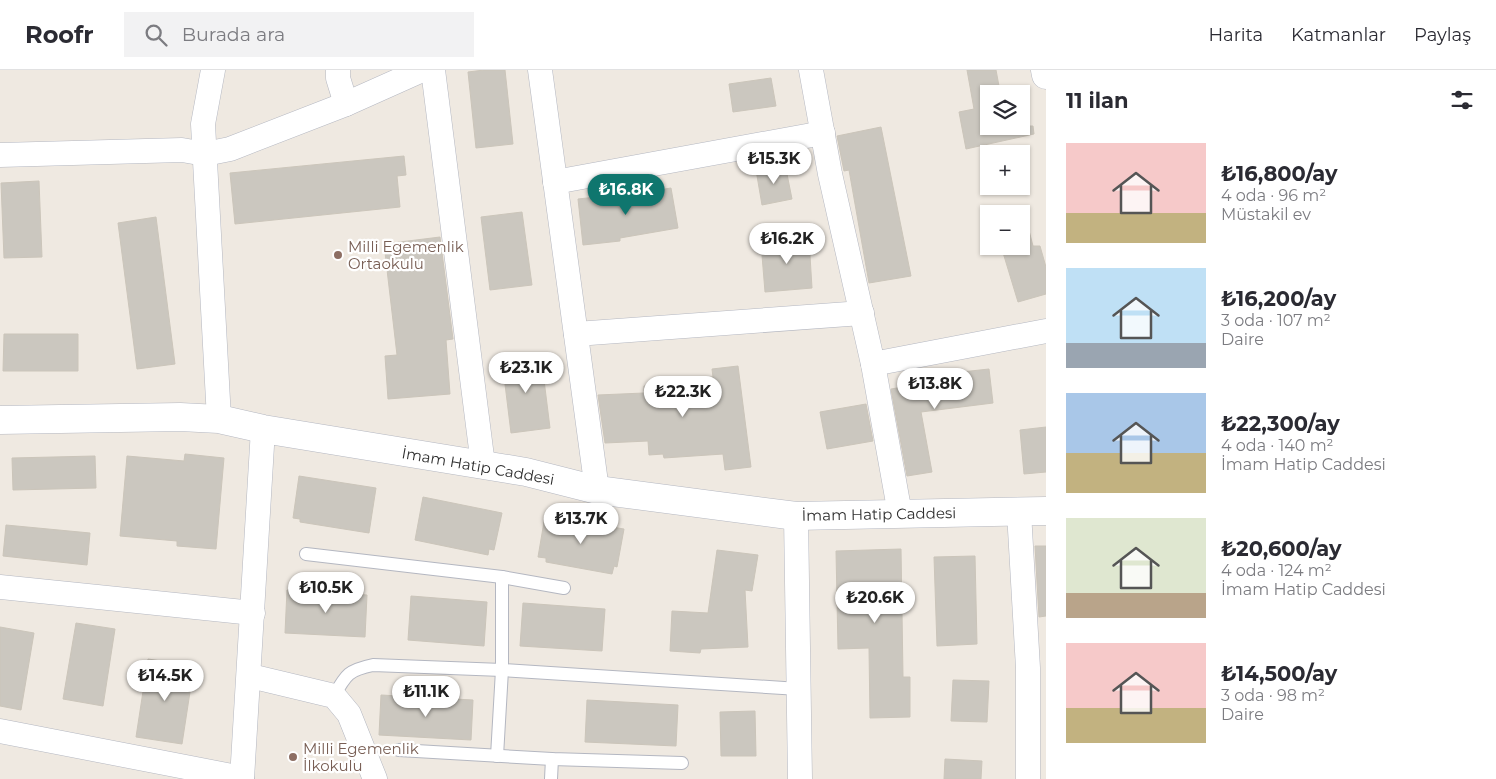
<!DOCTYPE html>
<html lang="tr">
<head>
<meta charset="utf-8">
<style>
  :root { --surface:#fff; --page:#f2f2f3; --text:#2b2b33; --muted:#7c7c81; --line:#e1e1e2; --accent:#0f766e }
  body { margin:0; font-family:Montserrat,sans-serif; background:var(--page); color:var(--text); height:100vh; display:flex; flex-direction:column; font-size:19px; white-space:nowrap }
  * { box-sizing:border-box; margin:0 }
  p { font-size:16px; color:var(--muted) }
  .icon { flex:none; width:28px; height:28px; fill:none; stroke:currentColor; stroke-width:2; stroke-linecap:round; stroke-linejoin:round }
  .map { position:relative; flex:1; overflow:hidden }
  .sheet { display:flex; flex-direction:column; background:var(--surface); width:450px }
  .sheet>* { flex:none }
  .buttons { position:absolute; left:980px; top:15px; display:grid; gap:10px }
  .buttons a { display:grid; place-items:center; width:50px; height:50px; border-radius:0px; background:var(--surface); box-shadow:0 1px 4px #0004; font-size:25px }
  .price { position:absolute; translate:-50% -42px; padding:0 11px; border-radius:18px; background:#fff; color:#222; font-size:16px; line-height:32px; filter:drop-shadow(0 1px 2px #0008) }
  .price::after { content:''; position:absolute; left:50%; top:30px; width:15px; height:11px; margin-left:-8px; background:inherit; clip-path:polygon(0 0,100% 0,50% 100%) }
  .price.on { background:var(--accent); color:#fff }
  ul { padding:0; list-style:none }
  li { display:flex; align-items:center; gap:15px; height:125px; padding:0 20px }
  li span { display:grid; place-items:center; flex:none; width:140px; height:100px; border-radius:0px; color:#555 }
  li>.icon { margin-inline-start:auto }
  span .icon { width:60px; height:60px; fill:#fffc; stroke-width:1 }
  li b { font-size:21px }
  h2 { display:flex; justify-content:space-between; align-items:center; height:60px; padding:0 20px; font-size:21px }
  header { display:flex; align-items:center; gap:30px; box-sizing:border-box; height:70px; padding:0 25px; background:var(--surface); border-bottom:1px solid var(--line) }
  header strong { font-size:24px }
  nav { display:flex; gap:28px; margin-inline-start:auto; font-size:18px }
  .search { width:350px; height:45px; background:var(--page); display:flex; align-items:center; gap:12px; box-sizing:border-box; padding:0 18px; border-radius:0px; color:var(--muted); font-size:19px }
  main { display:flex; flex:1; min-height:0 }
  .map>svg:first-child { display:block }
  .building { fill:#cbc7bf; stroke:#cbc5ba }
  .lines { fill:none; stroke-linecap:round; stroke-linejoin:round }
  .service-casing { stroke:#b4b7c1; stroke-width:14 }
  .minor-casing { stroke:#b4b7c1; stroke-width:25 }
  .tertiary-casing { stroke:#b4b7c1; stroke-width:29 }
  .service { stroke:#fff; stroke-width:12 }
  .minor { stroke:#fff; stroke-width:24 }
  .tertiary { stroke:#fff; stroke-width:28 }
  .education-dot { fill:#8d6e63; stroke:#fff; stroke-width:2 }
  .labels { text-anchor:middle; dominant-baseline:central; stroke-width:4.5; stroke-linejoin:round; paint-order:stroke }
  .education-label { font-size:15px; fill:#785e54; stroke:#fff; text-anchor:start }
  .street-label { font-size:15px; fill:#2e2e2e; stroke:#fff }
</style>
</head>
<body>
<header>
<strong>Roofr</strong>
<div class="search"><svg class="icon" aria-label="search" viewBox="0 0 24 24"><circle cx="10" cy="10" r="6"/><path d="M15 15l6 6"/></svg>Burada ara</div>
<nav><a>Harita</a><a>Katmanlar</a><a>Paylaş</a></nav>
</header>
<main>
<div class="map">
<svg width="1046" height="709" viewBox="0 0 1046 709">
  <rect width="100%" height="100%" fill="#efe9e1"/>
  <g class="building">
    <path d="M484,0H505L513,74L476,78L468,2Z"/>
    <path d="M967,0H996L999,16L989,18V56H1033L1034,64L966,79L959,42L974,39Z"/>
    <path d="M771,8L776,36L733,42L729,14Z"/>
    <path d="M881,57L911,206L869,213L849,100L844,101L837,66Z"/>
    <path d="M404,86L406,105L397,106L400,137L235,154L230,103Z"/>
    <path d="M785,94L792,129L762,135L756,100Z"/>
    <path d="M39,111L42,187L4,188L1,113Z"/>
    <path d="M671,118L678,158L620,168V171L583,175L578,129L615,125V127Z"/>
    <path d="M1023,137L1033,176H1040L1046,197V224L1018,232L1001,176H1021V144H993Z"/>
    <path d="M522,142L532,215L490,220L481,147Z"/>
    <path d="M156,147L175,294L137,299L118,153Z"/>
    <path d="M440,167L453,269L446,270L450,324L388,329L385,286L397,285L384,174Z"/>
    <path d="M809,169L812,218L765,222L761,173Z"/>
    <path d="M4,264H78V301H3Z"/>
    <path d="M541,286L550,358L511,363L502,290Z"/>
    <path d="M738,296L751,397L725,400L723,384L664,388L663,384L649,385L648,371L605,373L598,325L644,323V316L668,314L667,310L713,307L712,299Z"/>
    <path d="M989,299L993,333L921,342L932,402L907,406L891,319L944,310L943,304Z"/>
    <path d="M866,334L873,371L827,379L820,342Z"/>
    <path d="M1046,357V402L1024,404L1020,360Z"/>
    <path d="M185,384L224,388L216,479L177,476V471L120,466L127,386L184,391Z"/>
    <path d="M95,386L96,418L13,420L12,388Z"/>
    <path d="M299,406L376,418L369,463L300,452V449L293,448Z"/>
    <path d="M423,427L502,443L494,480L489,479L488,485L415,470Z"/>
    <path d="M545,446L624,459L617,497L614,496L612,504L546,492V488L538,487Z"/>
    <path d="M6,455L90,463L87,495L3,486Z"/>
    <path d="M1035,476H1046V546L1039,547Z"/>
    <path d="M901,479L903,607H910V647L870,648L869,578L838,579L836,481Z"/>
    <path d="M717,480L758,485L752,521L745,520L748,577L701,579L700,583L670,581L672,541L708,543Z"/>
    <path d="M975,486L977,574L937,576L934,487Z"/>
    <path d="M287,520L367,525L365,567L285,563Z"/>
    <path d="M411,526L487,532L484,576L408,570Z"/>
    <path d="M523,533L605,539L602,581L520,576Z"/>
    <path d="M76,553L115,559L103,636L63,629Z"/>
    <path d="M0,557L34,563L21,640L0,636Z"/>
    <path d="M148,589L194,596L182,674L136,667Z"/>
    <path d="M953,610L989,611L987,652L951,651Z"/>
    <path d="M381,625L473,630L471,670L379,665Z"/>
    <path d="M587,630L678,635L676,676L585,672Z"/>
    <path d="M755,641L756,686H721L720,642Z"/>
    <path d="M945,689L982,691L981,709H944Z"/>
  </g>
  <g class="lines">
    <defs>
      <g id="service">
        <path d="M306,484L502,507L564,518"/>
        <path d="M334,626C346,604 349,600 373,595L502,600L799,619"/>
        <path d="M399,680L552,689L682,693"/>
        <path d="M497,686L502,600V507"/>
        <path d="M551,709L552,689"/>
      </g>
      <g id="minor">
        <path d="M213,0L203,54L219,349"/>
        <path d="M338,0V8L346,34"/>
        <path d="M433,0L483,395"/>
        <path d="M540,0L597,420"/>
        <path d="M811,0L830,104L873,294L900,444"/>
        <path d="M0,85L182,80L205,84L230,79L346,34L422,0"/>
        <path d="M555,112L823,63"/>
        <path d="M576,264L862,243"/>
        <path d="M873,294L1046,261"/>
        <path d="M1019,442L1028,598V709"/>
        <path d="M796,446L800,709"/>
        <path d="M0,517L253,543"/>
        <path d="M250,606L334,626L349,644L375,709"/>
        <path d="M0,661L242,708"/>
        <path d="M242,709L263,359"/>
      </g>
      <g id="tertiary">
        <path d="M1045,0L1046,5"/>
        <path d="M0,350L180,347L219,349L263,359L526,402L597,420L796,446L1046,441"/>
      </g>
    </defs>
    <use href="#service" class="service-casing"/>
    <use href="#minor" class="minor-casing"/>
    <use href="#tertiary" class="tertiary-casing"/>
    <use href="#service" class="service"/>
    <use href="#minor" class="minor"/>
    <use href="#tertiary" class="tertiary"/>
  </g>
  <g class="education-dot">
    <circle cx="338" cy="185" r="5"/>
    <circle cx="293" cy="687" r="5"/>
  </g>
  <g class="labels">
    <g class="education-label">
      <text x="348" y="176">Milli Egemenlik<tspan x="348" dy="17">Ortaokulu</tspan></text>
      <text x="303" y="678">Milli Egemenlik<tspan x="303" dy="17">İlkokulu</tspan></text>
    </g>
    <g class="street-label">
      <text transform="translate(478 396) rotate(10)">İmam Hatip Caddesi</text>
      <text transform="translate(879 444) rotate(-1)">İmam Hatip Caddesi</text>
    </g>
  </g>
</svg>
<div class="buttons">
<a><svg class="icon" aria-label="layers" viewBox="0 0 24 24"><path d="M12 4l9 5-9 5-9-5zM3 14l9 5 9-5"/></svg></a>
<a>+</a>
<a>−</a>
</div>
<b class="price" style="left:774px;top:115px">₺15.3K</b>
<b class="price on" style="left:626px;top:146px">₺16.8K</b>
<b class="price" style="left:787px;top:195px">₺16.2K</b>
<b class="price" style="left:526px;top:324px">₺23.1K</b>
<b class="price" style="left:935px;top:340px">₺13.8K</b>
<b class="price" style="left:683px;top:348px">₺22.3K</b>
<b class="price" style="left:581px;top:475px">₺13.7K</b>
<b class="price" style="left:326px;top:544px">₺10.5K</b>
<b class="price" style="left:875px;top:554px">₺20.6K</b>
<b class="price" style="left:165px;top:632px">₺14.5K</b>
<b class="price" style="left:426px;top:648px">₺11.1K</b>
</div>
<section class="sheet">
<h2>11 ilan<svg class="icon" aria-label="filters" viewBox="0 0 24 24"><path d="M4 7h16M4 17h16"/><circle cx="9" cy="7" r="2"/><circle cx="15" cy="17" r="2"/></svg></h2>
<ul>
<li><span style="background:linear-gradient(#f6c9c9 70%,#c2b280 0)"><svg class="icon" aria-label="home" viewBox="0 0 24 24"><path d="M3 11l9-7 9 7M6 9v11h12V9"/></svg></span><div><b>₺16,800/ay</b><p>4 oda · 96 m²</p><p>Müstakil ev</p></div></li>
<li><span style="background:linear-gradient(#bfe0f5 75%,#9aa5b1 0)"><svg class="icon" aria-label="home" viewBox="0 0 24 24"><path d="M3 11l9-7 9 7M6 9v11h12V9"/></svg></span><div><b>₺16,200/ay</b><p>3 oda · 107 m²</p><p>Daire</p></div></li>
<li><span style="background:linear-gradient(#a9c7e8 60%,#c2b280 0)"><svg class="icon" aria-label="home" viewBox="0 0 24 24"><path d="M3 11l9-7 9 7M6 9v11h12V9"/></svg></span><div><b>₺22,300/ay</b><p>4 oda · 140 m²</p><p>İmam Hatip Caddesi</p></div></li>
<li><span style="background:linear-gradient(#dfe7d0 75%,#b9a48a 0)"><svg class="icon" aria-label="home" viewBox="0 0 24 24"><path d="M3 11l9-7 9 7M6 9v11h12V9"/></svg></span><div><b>₺20,600/ay</b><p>4 oda · 124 m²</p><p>İmam Hatip Caddesi</p></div></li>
<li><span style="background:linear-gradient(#f6c9c9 65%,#c2b280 0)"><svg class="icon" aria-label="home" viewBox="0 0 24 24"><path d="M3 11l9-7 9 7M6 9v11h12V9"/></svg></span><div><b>₺14,500/ay</b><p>3 oda · 98 m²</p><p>Daire</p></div></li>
</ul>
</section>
</main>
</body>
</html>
